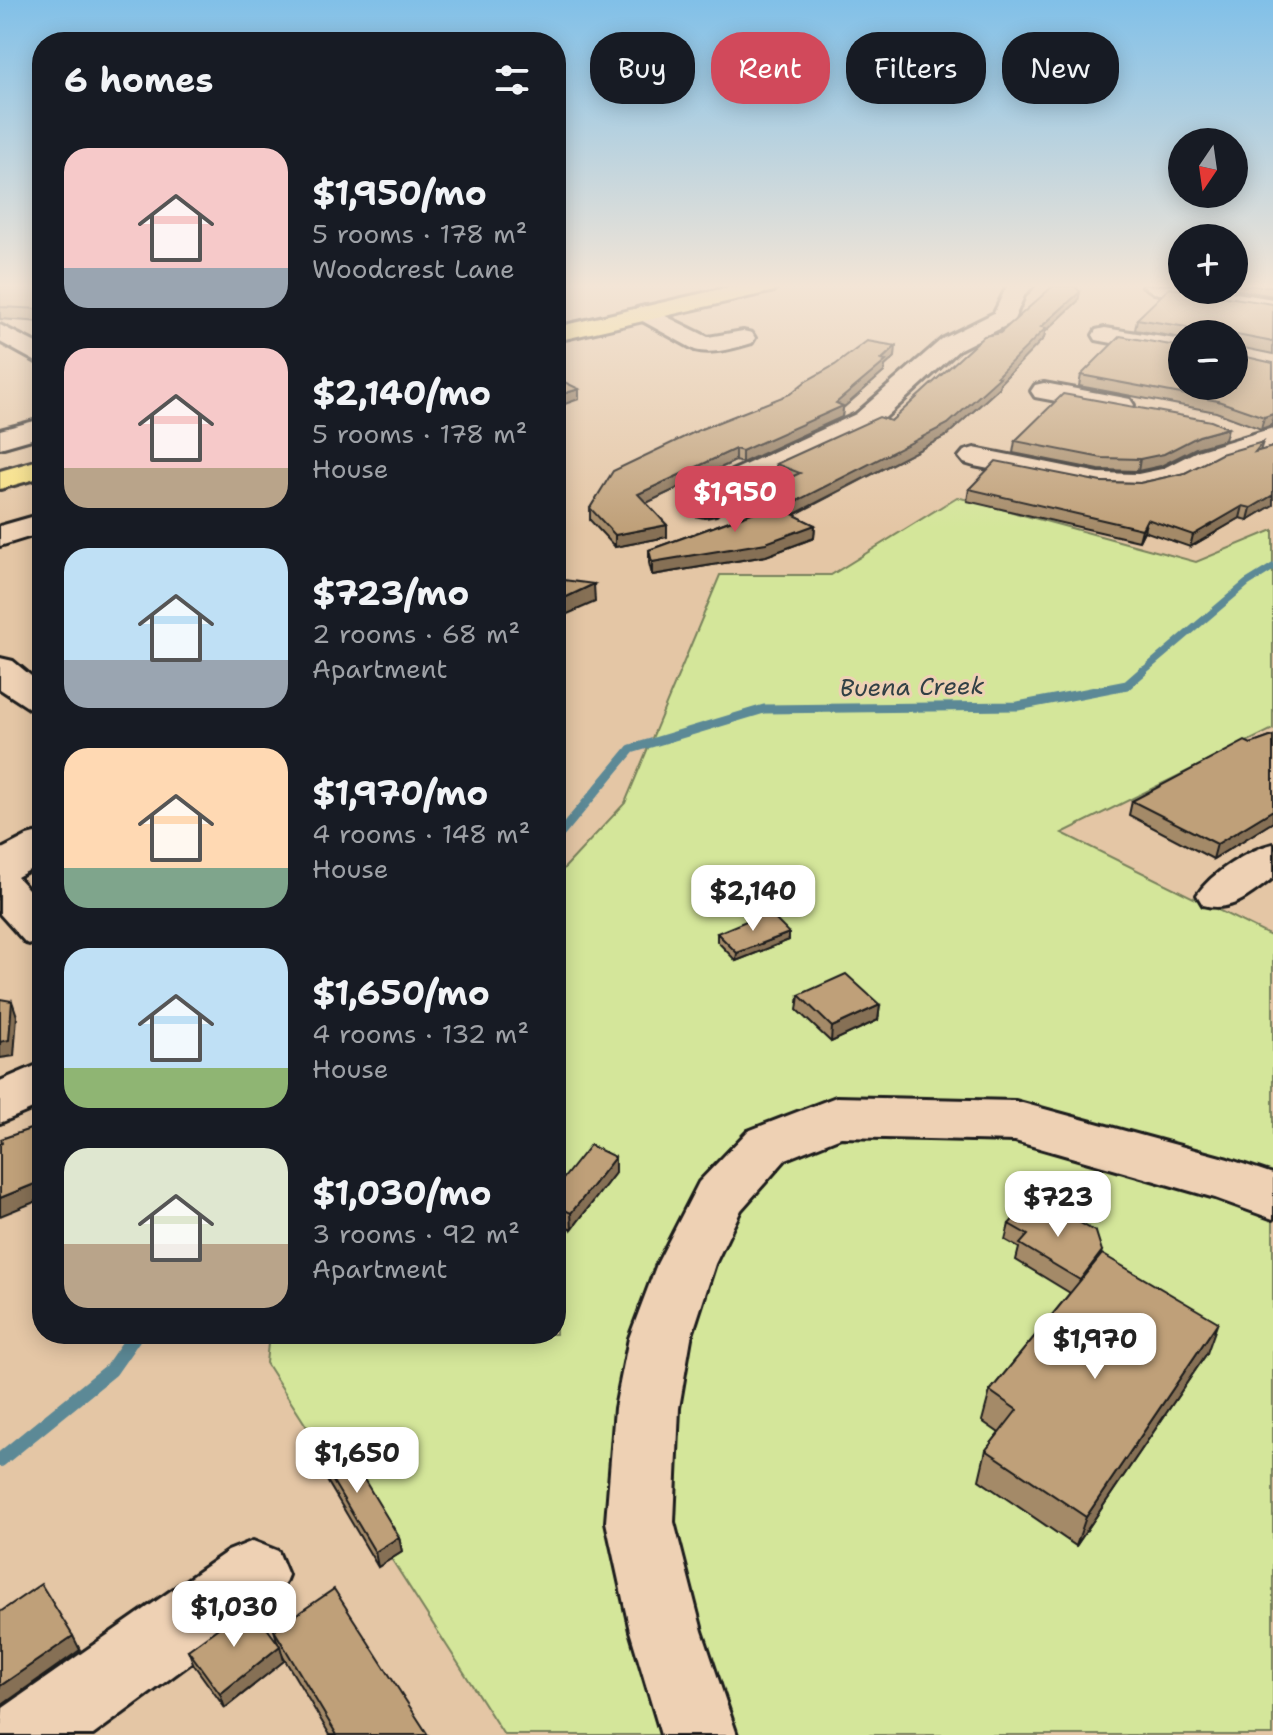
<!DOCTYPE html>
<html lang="en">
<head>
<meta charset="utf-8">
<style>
  :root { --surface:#171b24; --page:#242831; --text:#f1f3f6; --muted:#9ea1a6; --accent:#d1495b }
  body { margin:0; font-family:"Shantell Sans",sans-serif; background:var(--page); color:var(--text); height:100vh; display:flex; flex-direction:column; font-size:30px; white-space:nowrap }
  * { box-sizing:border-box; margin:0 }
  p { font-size:26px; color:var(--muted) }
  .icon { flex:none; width:44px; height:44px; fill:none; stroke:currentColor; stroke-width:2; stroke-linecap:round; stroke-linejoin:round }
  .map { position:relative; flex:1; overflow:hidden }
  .sheet { position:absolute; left:32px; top:32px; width:534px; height:1312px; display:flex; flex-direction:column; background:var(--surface); border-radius:32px; box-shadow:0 4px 20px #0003 }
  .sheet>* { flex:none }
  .hud { position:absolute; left:590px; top:32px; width:562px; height:72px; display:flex; gap:16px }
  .needle { width:52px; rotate:193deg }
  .controls { position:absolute; left:1168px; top:128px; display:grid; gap:16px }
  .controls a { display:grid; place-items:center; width:80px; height:80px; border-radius:50%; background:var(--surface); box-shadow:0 4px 20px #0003; font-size:40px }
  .price { position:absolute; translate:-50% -68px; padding:0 18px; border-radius:16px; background:#fff; color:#222; font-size:26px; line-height:52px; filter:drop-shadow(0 2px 4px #0008) }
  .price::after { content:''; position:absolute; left:50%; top:48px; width:24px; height:18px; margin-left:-12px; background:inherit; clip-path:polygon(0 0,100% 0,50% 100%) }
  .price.current { background:var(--accent); color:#fff }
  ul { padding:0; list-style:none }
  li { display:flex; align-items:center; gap:24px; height:200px; padding:0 32px }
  li span { display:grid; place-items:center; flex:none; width:224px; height:160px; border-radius:24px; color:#555 }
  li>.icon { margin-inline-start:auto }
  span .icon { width:96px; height:96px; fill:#fffc; stroke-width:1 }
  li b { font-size:34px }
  h2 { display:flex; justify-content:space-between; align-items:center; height:96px; padding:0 32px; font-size:34px }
  .tag { padding:0 28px; border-radius:32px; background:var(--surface); box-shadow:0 4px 20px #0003; font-size:28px; line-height:72px }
  .tag.current { background:var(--accent); color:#fff }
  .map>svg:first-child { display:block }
  .green { fill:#d4e69a; stroke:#78815b; stroke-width:2 }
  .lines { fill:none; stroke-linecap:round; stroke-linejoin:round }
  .stream-far2 { stroke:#5c8996; stroke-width:7 }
  .stream-far1 { stroke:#5c8996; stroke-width:9 }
  .stream { stroke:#5c8996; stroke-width:14 }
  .minor-casing { stroke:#1c1c1c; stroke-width:6 }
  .major-casing { stroke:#1c1c1c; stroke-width:6 }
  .minor { fill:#eed1b4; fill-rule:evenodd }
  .major { fill:#f8e281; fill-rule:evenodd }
  .wall { fill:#a48a68; stroke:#1c1c1c; stroke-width:2 }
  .shaded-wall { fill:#867055; stroke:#1c1c1c; stroke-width:2 }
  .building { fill:#bfa079; stroke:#1c1c1c; stroke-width:2 }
  .labels { text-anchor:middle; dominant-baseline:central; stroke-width:6; stroke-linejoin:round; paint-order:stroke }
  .water-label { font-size:24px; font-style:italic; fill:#314045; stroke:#eed1b4 }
</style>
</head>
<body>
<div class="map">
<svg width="1273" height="1735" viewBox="0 0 1273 1735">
  <rect width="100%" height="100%" fill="#e4c6a5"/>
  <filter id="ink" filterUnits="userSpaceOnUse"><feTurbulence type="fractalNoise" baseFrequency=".0125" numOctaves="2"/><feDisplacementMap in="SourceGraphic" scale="16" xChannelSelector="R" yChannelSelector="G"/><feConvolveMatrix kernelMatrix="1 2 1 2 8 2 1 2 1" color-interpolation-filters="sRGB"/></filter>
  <g filter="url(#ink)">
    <path class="green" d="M957,497L1196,562L1273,530V729L1062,833L1273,937V1735H504L266,1363L269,1334H556V877L625,803L720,575H831Z"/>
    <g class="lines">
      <path class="stream-far2" d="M1141,673L1247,583L1273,567"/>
      <path class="stream-far1" d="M556,839L631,749L764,709L1018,706L1127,685L1143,671"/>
      <path class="stream" d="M0,1460L111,1370L136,1334"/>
      <defs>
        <g id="minor">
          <path d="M1007,286H1033L1024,296L1013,322L960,349L876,426L736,491L716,514L705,516L694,514L690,507L714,479L856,414L942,339L994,313Z"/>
          <path d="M1143,286H1182V290H1219L1273,299V313L1154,293Z"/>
          <path d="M645,306L708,337L743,331L752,333L755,338L752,343C735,348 712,355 695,350L637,318L633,313L637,308Z"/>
          <path d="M0,325L42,346V365L0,342Z"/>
          <path d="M1105,328L1182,340V356L1096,340L1093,335L1096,330Z"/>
          <path d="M1044,383L1120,397L1130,399L1134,405L1130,411L1120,413L1035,397L1031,391L1035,385Z"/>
          <path d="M42,419V436L0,448V430Z"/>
          <path d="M1273,428V446L1217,463L1182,482L1138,492L1099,491L974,466L964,463L959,457L964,451L974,448L1099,473L1138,474L1162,469L1197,451Z"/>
          <path d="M42,514V533L0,546V526Z"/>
          <path d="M0,658L13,661L42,685V711L29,708L0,689Z"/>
          <path d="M42,832V863L17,877L42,904V947L26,943L0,914V850L27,836Z"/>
          <path d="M1273,844V878C1250,894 1233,913 1203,905L1197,895C1211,873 1248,850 1273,844Z"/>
          <path d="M42,1063V1105L0,1123V1081Z"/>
          <path d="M836,1097L1015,1101L1228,1159L1273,1174V1219L1215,1198L1015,1141L841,1137L786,1159L741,1210L715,1264L691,1338L679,1408L674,1522L702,1631L737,1735H661L630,1631L606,1522L615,1408L629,1338L657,1264L699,1182L748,1131Z"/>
          <path d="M253,1541L278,1551L288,1575L278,1599L93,1735H0L3,1708L228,1551Z"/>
        </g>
        <g id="major">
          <path d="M734,286H777L774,291L556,341V327Z"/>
          <path d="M42,459V477L0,489V471Z"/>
        </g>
      </defs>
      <use href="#minor" class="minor-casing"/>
      <use href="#major" class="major-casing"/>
      <use href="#minor" class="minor"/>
      <use href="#major" class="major"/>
    </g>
    <g class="wall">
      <path d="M0,286H42V322L0,319Z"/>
      <path d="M1234,286H1273V296L1234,289Z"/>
      <path d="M1078,301L1045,332L1044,338L1000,383L999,388L946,436L794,515L815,525L814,538L766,556L652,575L649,563V550L765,508L756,505L757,493L785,479L776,476V464L891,421L1000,333Z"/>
      <path d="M1273,304V354L1234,346V334H1182V338L1135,330L1137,319Z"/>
      <path d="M895,357L885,366L884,372L843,408L842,417L742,463L735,461L646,503L667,525V537L615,547L590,520V508Z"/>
      <path d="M1273,363V426L1272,425L1261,429L1216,412L1079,386L1081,375Z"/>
      <path d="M1225,440L1196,448L1161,466L1138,471L1099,470L1013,453L1015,441Z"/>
      <path d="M1263,442L1260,451L1273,447V505L1248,520L1240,518L1190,547L1144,531L1139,541L967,501L969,489L1101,482L1140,483L1185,473Z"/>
      <path d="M1273,736V822L1213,859L1129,815L1132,801L1251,744Z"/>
      <path d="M717,933H789V940L736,961L717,941Z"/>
      <path d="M799,995L880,1005L878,1020L831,1042L797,1010Z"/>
      <path d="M615,1157V1173L572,1229L556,1221V1188Z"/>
      <path d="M1009,1224L1102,1251L1100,1256L1207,1353L1076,1546L979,1480L986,1450L999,1433L982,1421L990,1391L1070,1293L1016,1260L1019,1248L1005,1240Z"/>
      <path d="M315,1451L399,1537L402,1552L378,1567L319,1467Z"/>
      <path d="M274,1630L428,1735H330L282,1655L284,1661L225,1708L194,1665L188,1650L278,1644Z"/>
    </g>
    <g class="shaded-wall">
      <path d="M1080,292L1078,301L1045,332L1044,338L1000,383L999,388L946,436L789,517V505L997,376L1041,327Z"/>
      <path d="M896,346L895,357L885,366L884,372L843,408L842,417L742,463V451L836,403Z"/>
      <path d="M579,389V399L556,407V396Z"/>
      <path d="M1273,414L1272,425L1261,429L1264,417Z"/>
      <path d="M1228,428L1225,440L1196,448L1161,466L1138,471L1140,459L1199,436Z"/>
      <path d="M735,449V461L638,507V494Z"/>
      <path d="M1273,495V505L1248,520L1251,508Z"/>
      <path d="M1243,506L1240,518L1190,547L1193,535Z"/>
      <path d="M1147,519L1144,531L1139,541L1142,529Z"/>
      <path d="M667,525V537L615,547V535Z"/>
      <path d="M815,525L814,538L766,556L652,575V562Z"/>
      <path d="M594,584L595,602L556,619V602Z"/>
      <path d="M1273,810V822L1213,859L1217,844Z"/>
      <path d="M789,933V940L736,961L737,953Z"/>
      <path d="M12,1001L17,1016L14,1056L0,1058V1042Z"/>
      <path d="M880,1005L878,1020L831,1042L832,1027Z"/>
      <path d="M615,1157V1173L572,1229L571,1213Z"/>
      <path d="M42,1181V1199L0,1216V1198Z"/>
      <path d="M1218,1322L1207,1353L1076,1546L1086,1517Z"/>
      <path d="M399,1537L402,1552L378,1567L375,1552Z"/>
      <path d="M73,1636L80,1650L1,1706L0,1709V1686Z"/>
      <path d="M280,1646L284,1661L225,1708L220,1694Z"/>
    </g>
    <g class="building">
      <path d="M0,286H42V309L0,307Z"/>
      <path d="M1053,286H1075L1080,292L1041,327L1046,328L997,376L1000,377L948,424L789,505L757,493L800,473L776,464L879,417L891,421L984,336L1000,333Z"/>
      <path d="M1169,288L1273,304V342L1237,335L1234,338V334H1186L1187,327L1137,319Z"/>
      <path d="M1120,336L1182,347V386H1234V354L1273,363V414L1264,417L1218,401L1081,375Z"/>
      <path d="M867,341L896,346L881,360L886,361L836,403L843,406L742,451L735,449L638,494L667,525L615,535L590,508L613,471L701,429L790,394L806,381L835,365Z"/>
      <path d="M556,378L579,389L556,396Z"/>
      <path d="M1063,394L1211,421L1228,428L1199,436L1164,454L1140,459L1102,458L1015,441Z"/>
      <path d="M1263,442L1255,452L1273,447V495L1251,508L1243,506L1193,535L1147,519L1142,529L969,489L996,461L1101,482L1140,483L1185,473L1221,454Z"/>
      <path d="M774,505L815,525L766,543L652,562L649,550Z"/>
      <path d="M556,579L594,584L556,602Z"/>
      <path d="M1273,736V810L1217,844L1132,801L1245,741L1251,744Z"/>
      <path d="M768,912L789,933L737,953L717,933Z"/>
      <path d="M846,974L880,1005L832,1027L799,995Z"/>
      <path d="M0,999L12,1001L9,1040L0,1042Z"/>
      <path d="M42,1125V1181L0,1198V1144L2,1143L1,1139Z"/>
      <path d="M590,1145L615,1157L571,1213L556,1206V1188Z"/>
      <path d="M1030,1200L1049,1211L1052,1207L1096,1232L1102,1251L1080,1280L1020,1244L1028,1235L1009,1224Z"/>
      <path d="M1102,1254L1218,1322L1086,1517L986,1450L1017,1410L990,1391Z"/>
      <path d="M339,1438L399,1537L375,1552L315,1451Z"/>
      <path d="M41,1584L73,1636L0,1686V1612Z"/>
      <path d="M334,1589L428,1735H337L274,1630Z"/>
      <path d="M250,1605L280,1646L220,1694L188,1650Z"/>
    </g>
  </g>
  <linearGradient id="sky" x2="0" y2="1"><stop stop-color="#81c0e8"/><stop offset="0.54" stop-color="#f3e5d6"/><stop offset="1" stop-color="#f3e5d6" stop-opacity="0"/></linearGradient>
  <rect width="1273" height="529" fill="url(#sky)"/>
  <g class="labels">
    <g class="water-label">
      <text transform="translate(912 687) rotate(-1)">Buena Creek</text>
    </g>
  </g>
</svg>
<div class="controls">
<a><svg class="needle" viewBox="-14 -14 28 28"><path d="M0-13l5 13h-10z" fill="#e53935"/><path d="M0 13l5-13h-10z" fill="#9ea1a6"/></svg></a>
<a>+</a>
<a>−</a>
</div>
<b class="price current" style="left:735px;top:534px">$1,950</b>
<b class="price" style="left:753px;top:933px">$2,140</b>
<b class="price" style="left:1058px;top:1239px">$723</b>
<b class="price" style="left:1095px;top:1381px">$1,970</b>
<b class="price" style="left:357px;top:1495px">$1,650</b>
<b class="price" style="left:234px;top:1649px">$1,030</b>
<div class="hud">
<a class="tag">Buy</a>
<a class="tag current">Rent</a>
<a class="tag">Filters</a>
<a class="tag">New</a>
</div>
<section class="sheet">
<h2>6 homes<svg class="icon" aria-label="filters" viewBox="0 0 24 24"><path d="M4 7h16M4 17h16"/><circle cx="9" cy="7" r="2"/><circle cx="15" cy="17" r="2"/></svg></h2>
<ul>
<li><span style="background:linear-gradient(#f6c9c9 75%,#9aa5b1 0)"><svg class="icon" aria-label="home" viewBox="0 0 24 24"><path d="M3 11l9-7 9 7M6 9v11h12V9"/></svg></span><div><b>$1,950/mo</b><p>5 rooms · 178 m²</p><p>Woodcrest Lane</p></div></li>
<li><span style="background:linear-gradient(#f6c9c9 75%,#b9a48a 0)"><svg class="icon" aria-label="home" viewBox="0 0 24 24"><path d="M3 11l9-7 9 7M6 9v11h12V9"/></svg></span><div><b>$2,140/mo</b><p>5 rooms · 178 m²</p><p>House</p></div></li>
<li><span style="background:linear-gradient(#bfe0f5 70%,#9aa5b1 0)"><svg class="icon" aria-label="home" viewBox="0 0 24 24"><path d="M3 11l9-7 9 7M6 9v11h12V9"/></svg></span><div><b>$723/mo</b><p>2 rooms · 68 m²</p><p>Apartment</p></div></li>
<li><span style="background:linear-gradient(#ffd9b3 75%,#7fa58c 0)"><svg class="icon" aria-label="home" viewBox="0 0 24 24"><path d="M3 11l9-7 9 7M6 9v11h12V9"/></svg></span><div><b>$1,970/mo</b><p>4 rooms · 148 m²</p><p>House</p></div></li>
<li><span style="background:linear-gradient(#bfe0f5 75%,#8fb573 0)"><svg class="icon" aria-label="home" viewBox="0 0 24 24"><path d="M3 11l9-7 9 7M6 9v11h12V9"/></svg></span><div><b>$1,650/mo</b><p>4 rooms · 132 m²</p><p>House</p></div></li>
<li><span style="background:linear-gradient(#dfe7d0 60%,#b9a48a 0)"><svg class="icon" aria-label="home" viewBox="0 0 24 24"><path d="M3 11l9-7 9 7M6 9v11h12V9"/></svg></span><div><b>$1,030/mo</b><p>3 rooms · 92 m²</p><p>Apartment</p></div></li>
</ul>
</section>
</div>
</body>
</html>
